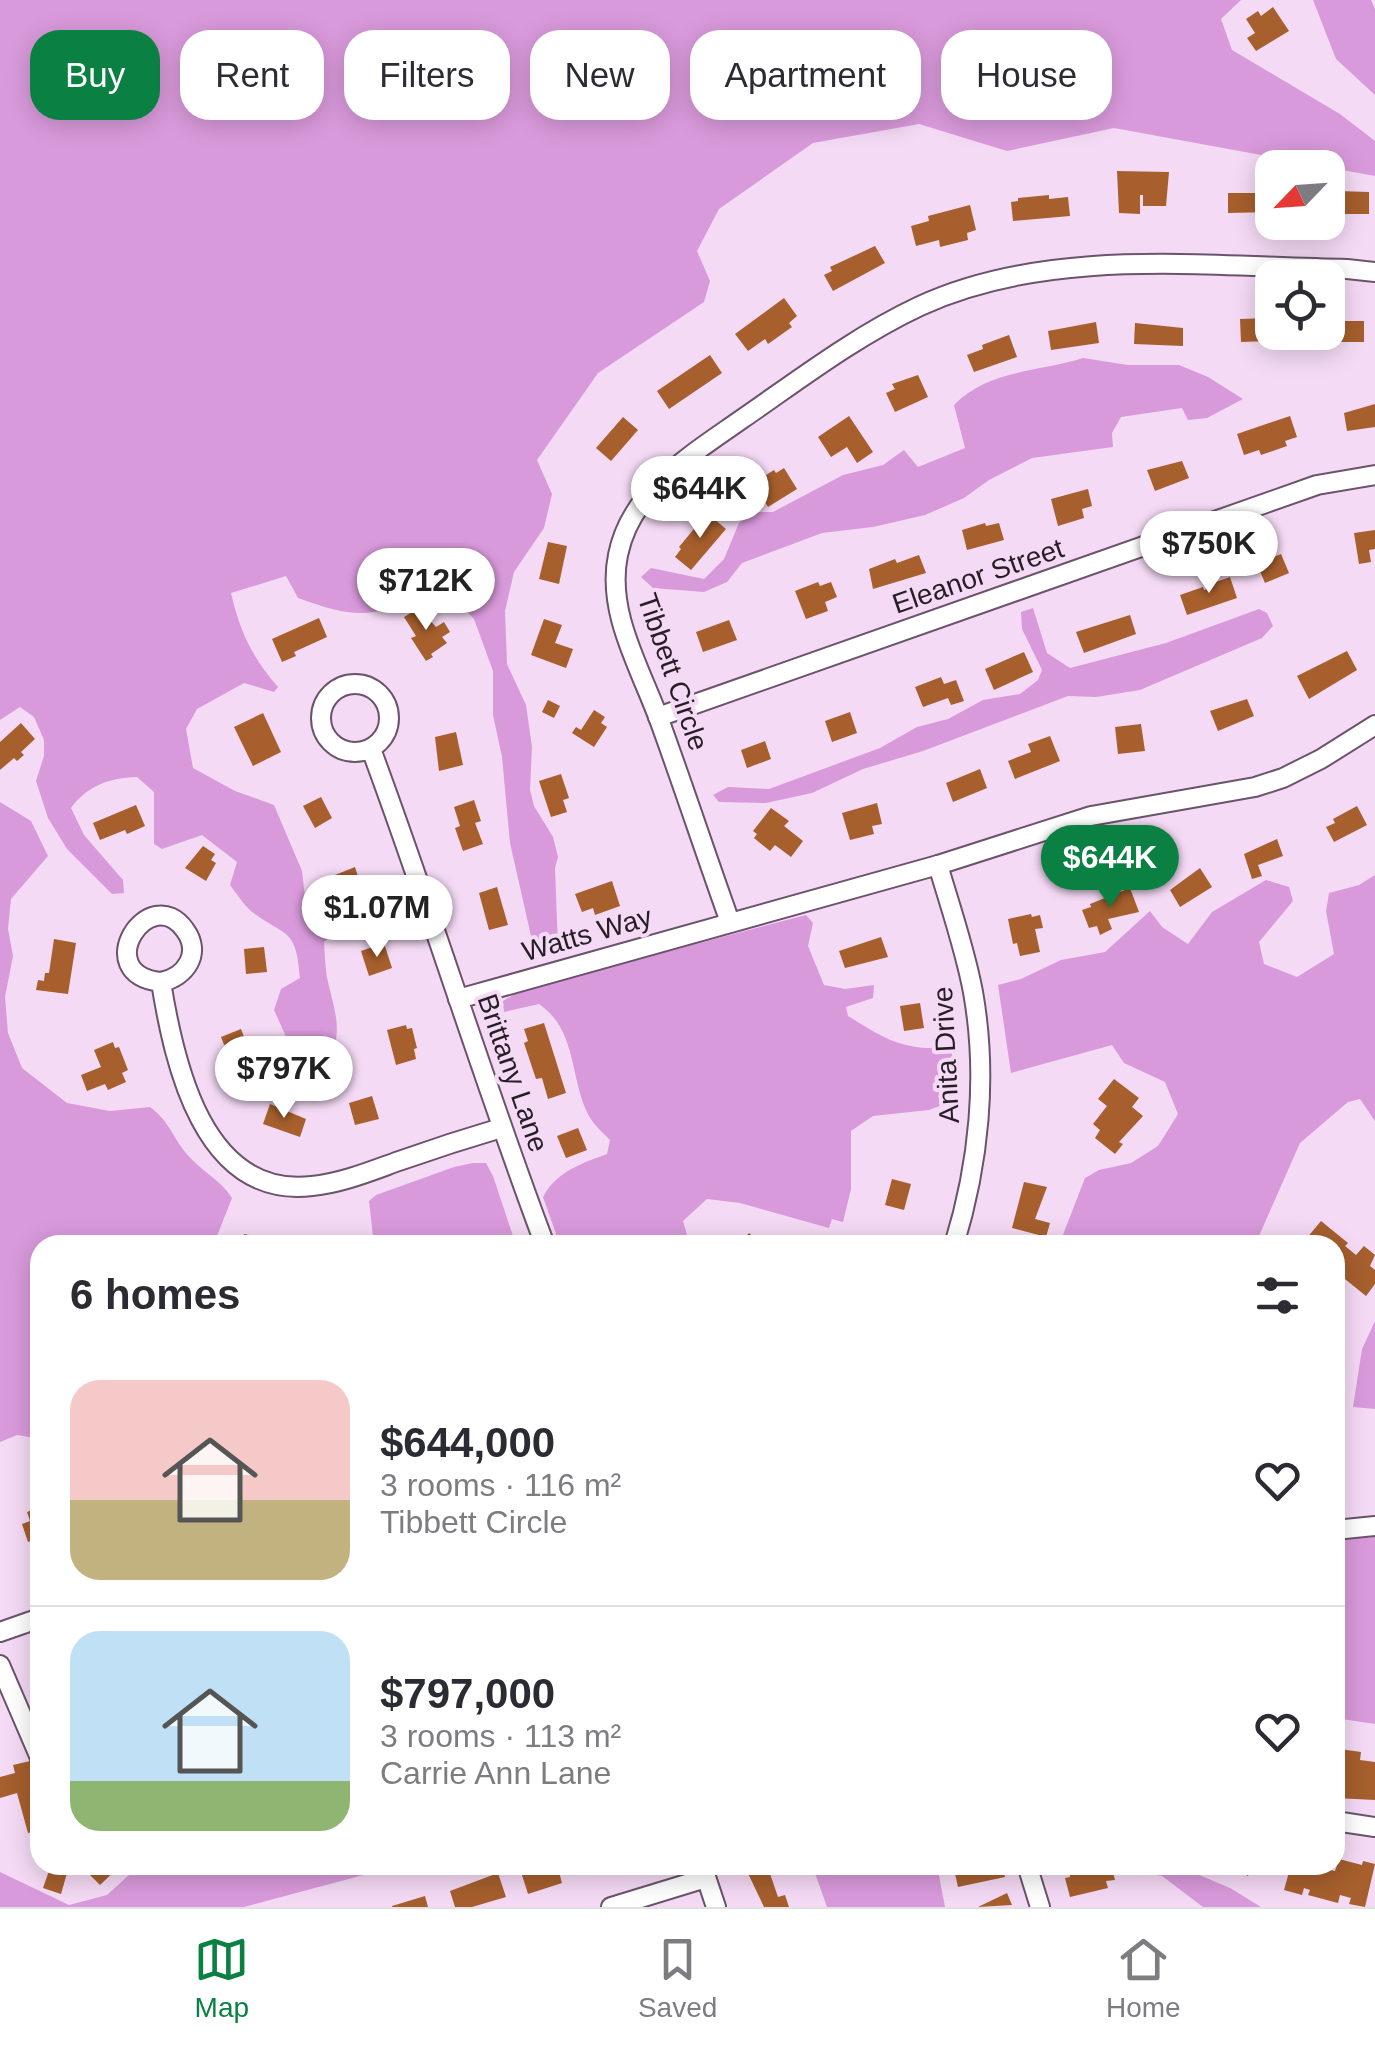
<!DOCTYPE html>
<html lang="en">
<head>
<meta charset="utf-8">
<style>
  :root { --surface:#fff; --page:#f7f7f7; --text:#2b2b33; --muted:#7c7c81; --line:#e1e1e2; --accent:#0b8043 }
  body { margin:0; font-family:Helvetica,sans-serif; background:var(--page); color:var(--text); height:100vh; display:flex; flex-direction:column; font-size:38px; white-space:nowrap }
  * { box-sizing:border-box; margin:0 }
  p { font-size:32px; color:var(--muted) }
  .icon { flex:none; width:55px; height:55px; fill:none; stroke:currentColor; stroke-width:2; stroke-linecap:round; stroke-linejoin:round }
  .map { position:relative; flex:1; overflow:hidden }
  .panel { position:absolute; left:30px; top:1235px; width:1315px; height:640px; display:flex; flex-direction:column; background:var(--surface); border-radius:30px; box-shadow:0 5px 25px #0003 }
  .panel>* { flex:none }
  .banner { position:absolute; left:30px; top:30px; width:1315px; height:90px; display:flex; gap:20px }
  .needle { width:65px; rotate:245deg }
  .buttons { position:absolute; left:1255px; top:150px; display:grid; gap:20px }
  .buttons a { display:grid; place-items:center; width:90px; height:90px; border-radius:20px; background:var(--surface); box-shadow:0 5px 25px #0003; font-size:50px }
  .price { position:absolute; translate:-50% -85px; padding:0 22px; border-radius:35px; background:#fff; color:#222; font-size:32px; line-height:65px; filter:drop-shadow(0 2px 5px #0008) }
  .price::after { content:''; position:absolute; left:50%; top:60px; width:30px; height:22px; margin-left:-15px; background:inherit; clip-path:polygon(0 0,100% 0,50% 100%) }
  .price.on { background:var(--accent); color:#fff }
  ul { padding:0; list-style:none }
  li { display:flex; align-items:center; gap:30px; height:250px; padding:0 40px }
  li+li { border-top:2px solid var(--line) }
  li span { display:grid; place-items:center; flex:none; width:280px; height:200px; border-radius:30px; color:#555 }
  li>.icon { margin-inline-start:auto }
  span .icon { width:120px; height:120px; fill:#fffc; stroke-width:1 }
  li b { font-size:42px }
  h2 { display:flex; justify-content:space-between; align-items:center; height:120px; padding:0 40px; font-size:42px }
  .pill { padding:0 35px; border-radius:30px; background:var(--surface); box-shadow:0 5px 25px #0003; font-size:35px; line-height:90px }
  .pill.on { background:var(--accent); color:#fff }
  .dock { display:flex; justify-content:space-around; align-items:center; height:140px; border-top:2px solid var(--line); background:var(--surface); font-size:28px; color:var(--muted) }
  .dock a { display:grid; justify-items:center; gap:5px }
  .dock .on { color:var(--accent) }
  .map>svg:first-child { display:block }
  .forest { fill:#d99adb }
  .building { fill:#a65f2d }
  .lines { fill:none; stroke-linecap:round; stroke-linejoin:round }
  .minor-casing { stroke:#6b546b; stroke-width:22 }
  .minor { stroke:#fff; stroke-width:18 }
  .labels { text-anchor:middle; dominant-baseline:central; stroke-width:8; stroke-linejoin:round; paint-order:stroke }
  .street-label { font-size:28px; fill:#261d26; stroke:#f5daf5 }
</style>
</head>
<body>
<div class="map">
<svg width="1375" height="1907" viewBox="0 0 1375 1907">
  <rect width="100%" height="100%" fill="#f5daf5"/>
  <g class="forest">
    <path d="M0,0H1241L1221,19L1232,50L1340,114L1375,141V176L1114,128L1007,151L919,124L813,143L719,209L697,251L710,281L704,302L598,373L537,460L552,494L544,528L514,572L505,611L507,664L526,705L532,747L530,790L534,806L553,837L558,857L555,868L558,947L545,950L531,936L510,843L502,757L493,715V671L474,619L454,598L430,591C372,618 359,620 298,598L286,576L231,593C240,632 252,657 278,687L274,692L244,683L197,709L186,729L193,768L235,791L274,805L302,871L305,897L318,912L360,916L362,922L339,930L324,942C325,955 325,969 328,982C335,1013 350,1049 312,1067L292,1050L274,1010L281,989L300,978C296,926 286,938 251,911C243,904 237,894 230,885L237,862L202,835L162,849L154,844V792L137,777C110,778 88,785 71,808L84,835L123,880L124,893L112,894L67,849L48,818L36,781L44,756V740L34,717L20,707L0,720Z"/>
    <path d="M1313,0H1371L1375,9V95L1336,59Z"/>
    <path d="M1083,358L1128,365H1179L1208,377L1243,399L1207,418L1188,420L1182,408L1121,417L1112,433L1113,447L1032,458L989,480L964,498L925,515L873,527L822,533L742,563L727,582L704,592L653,588L641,577L651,568L704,579L724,559L739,523L751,512H773L843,475L883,465L904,450L918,467L965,448L954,405C988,370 1038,372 1083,358Z"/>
    <path d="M1033,608L1047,653L1070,668L1166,643L1259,609L1267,613L1273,626L1262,638L1140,690L1096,697L1068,696L923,751L863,769L812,793L766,803L719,802L713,795L728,787L769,789L880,748L917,727L948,719L983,700L1020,694L1038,680L1042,670L1022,629L1021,612Z"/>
    <path d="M0,802L31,821L48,856L11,899L8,929L13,956L5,997L8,1033L22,1068L67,1103L110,1111L150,1107C168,1120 172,1135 185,1152C199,1170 220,1179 232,1198L217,1236V1245H40V1439L17,1435L0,1442Z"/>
    <path d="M1375,875V1121L1360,1099L1348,1102L1300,1143L1255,1245H1059L1085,1178L1099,1170L1131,1163L1158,1146L1178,1114L1165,1082L1124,1063L1112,1045L1011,1073L998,985L1021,979L1061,960L1105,952L1150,911L1162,927L1188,944L1212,912L1266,880L1289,887L1293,901L1259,942L1264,964L1297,977L1334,954L1326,911L1329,893L1359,885Z"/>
    <path d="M806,915L813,923L808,946L824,985L845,989L874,985L873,998L846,1007L848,1016C885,1039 905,1052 950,1047L953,1059L951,1102L929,1110L873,1116L851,1131V1189L843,1222L832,1219L829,1228L740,1203L707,1199L683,1221L690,1245H560L543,1197C556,1172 582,1163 607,1154L610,1140C603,1133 594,1125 589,1116C569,1078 578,1031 539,1004L504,1012L503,1001L521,990Z"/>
    <path d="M473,1163H486L493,1176L516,1245H374L369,1201L376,1195L454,1167Z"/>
    <path d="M1375,1321V1409L1353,1407L1362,1349Z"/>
    <path d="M1335,1384L1341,1410L1345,1512L1338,1519Z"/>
    <path d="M1375,1536V1724L1335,1718V1541Z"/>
    <path d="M140,1865H401L244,1907H0V1872L69,1905L107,1895Z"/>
    <path d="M812,1865H937L945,1907H827Z"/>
    <path d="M1132,1865H1176L1230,1888L1261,1907H1203L1162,1876L1135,1871Z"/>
  </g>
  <g class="building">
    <path d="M1273,7L1289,31L1256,51L1247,38L1255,33L1246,19L1258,11L1261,16Z"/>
    <path d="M1117,171L1169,172L1166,206H1143V195H1140V214L1119,213Z"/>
    <path d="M1338,191L1369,192V214H1338Z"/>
    <path d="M1228,193H1272V212L1228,213Z"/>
    <path d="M1049,195V199L1068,197L1070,216L1013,221L1011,202L1018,201V198Z"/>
    <path d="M970,205L976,230L967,233L968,240L940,247L939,240L916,246L911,226L929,221L928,216Z"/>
    <path d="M875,246L885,263L833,291L824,275L832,271L830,267Z"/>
    <path d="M784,298L797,316L789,323L792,327L768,344L765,339L748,351L735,334Z"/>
    <path d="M1269,318L1270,341L1241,342L1240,319Z"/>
    <path d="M1334,321H1364V342H1335Z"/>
    <path d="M1096,322L1099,343L1051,350L1048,331Z"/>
    <path d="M1135,323L1183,328V346L1134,344Z"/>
    <path d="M1009,335L1017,357L974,372L967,355L983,349L982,345Z"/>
    <path d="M710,355L722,373L669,409L657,391Z"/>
    <path d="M918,375L928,397L895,412L886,393L895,389L892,384Z"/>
    <path d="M1375,404V427L1347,431L1344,413Z"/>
    <path d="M849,416L873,452L857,463L847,447L831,457L818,437Z"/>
    <path d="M1290,416L1297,437L1285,441L1287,446L1261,455L1259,450L1244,455L1237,434Z"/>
    <path d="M623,417L638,430L611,461L596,448Z"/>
    <path d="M1182,461L1189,478L1155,491L1147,470Z"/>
    <path d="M784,468L797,489L768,507L753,483L774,470L776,473Z"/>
    <path d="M1088,489L1092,506L1082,509L1084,518L1058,526L1051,499Z"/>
    <path d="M707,513L726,529L691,570L675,557L681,549L679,547Z"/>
    <path d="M985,523L986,526L999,523L1004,540L967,550L962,530Z"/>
    <path d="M1375,530V549L1369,550L1371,562L1359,564L1354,533Z"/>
    <path d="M548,542L567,546L559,584L539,579Z"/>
    <path d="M1281,554L1289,573L1265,583L1257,564Z"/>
    <path d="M919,555L926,573L873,589L869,569L895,559L897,563Z"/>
    <path d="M1230,577L1237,598L1187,615L1180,595L1203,587L1204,590L1212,587L1210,584Z"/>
    <path d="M818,582L820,586L831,582L837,597L825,602L828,611L806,619L795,591Z"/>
    <path d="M419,608L436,627L444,622L450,632L442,637L447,643L431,654L433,657L426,661L411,638L416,636L404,617Z"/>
    <path d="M1130,615L1136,634L1084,653L1076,632Z"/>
    <path d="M319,618L327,637L294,652L296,656L282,662L272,639Z"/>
    <path d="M544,619L562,625L555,643L573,649L566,668L531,655Z"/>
    <path d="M729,620L737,640L703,652L696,632Z"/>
    <path d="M1347,651L1357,670L1309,699L1297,676Z"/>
    <path d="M1024,652L1033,672L994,690L985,669Z"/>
    <path d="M941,677L944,684L956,680L964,701L951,705L948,698L923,707L915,687Z"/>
    <path d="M1247,699L1254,716L1218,731L1210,711Z"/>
    <path d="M548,700L560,706L554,718L542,712Z"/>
    <path d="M594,710L605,717L601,723L607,727L594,747L572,733L576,727L581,730Z"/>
    <path d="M850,712L857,733L832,742L825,721Z"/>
    <path d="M263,713L281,752L253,766L234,727Z"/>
    <path d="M21,723L35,739L21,752L24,755L17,761L14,758L0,770V742Z"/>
    <path d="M1141,724L1145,751L1118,754L1115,727Z"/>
    <path d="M456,732L463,765L439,771L435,737Z"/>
    <path d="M1050,736L1060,761L1015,779L1008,761L1031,752L1028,744Z"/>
    <path d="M765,741L771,759L747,768L741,750Z"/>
    <path d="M980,769L987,788L953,802L946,783Z"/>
    <path d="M561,774L569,798L563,800L567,812L551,817L539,781Z"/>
    <path d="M321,797L332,818L315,828L303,806Z"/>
    <path d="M474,800L481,821L475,823L483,844L463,851L455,828L460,826L454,807Z"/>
    <path d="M877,803L882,824L872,826L874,834L850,840L842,813Z"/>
    <path d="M136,805L145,826L127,834L125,830L100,840L93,823Z"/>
    <path d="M1357,806L1367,825L1334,842L1326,827L1335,823L1333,819Z"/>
    <path d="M771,808L789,821L784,826L803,841L791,857L775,845L770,851L754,838L757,834L753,831Z"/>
    <path d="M1277,839L1283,856L1258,865L1262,876L1252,879L1244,854Z"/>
    <path d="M203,846L215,854L211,860L216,863L206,881L185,868Z"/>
    <path d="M355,867L362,889L342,896L335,875Z"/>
    <path d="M1200,868L1212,887L1180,907L1170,890Z"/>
    <path d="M612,881L620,906L595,915L593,908L582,912L575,894Z"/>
    <path d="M497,887L508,925L489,930L479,893Z"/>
    <path d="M1130,888L1139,912L1108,919L1112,929L1100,935L1097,926L1089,928L1082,910L1091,907L1090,904Z"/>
    <path d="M1031,914L1032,917L1040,915L1043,928L1035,929L1040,952L1020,956L1017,943L1013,944L1008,919Z"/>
    <path d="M881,937L888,957L845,968L839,951Z"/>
    <path d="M54,939L76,943L68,994L36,990L38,980L44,981L45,973H49Z"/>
    <path d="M384,943L392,968L369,976L361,951Z"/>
    <path d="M264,947L267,972L246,974L244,949Z"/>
    <path d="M920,1003L924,1028L904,1031L900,1006Z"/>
    <path d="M544,1023L566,1093L548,1099L542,1078L536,1079L524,1043L528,1041L524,1029Z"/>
    <path d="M406,1025L407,1029L412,1028L417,1048L414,1049L416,1059L396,1065L387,1030Z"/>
    <path d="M241,1029L260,1078L240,1085L221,1037Z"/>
    <path d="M113,1042L115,1048L119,1047L128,1070L122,1073L126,1082L108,1090L105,1084L87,1091L81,1075L101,1067L94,1050Z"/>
    <path d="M1114,1079L1139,1098L1132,1107L1143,1116L1119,1142L1123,1144L1115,1154L1095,1138L1100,1130L1093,1124L1107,1106L1098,1099Z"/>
    <path d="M372,1096L379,1119L355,1125L349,1103Z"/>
    <path d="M270,1104L306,1119L300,1137L263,1124Z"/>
    <path d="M578,1128L587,1150L566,1158L557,1136Z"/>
    <path d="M892,1179L911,1184L904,1210L885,1205Z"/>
    <path d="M1024,1182L1047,1187L1035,1219L1050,1223L1046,1237L1012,1228Z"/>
    <path d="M1321,1221L1348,1243L1345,1246L1356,1255L1364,1246L1375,1255L1370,1266L1375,1270V1284L1366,1296L1335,1271V1245H1301Z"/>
    <path d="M749,1233L763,1245H734L740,1237L743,1240Z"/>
    <path d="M244,1234L271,1239L270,1245H229L231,1235L244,1238Z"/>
    <path d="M352,1236L354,1245H328L327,1241Z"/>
    <path d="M40,1507V1537L28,1542L22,1524L30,1521L27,1512Z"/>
    <path d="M1340,1749L1361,1752L1360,1760L1375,1762V1800L1335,1798V1757L1339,1758Z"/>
    <path d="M30,1761L35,1779L31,1780L37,1802L40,1801V1830L28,1833L17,1793L0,1798V1777L15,1773L13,1765Z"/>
    <path d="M1339,1859L1362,1865L1363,1861L1375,1864L1365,1907L1349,1904L1351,1898L1340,1895L1338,1903L1308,1895L1310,1890L1304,1888L1302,1895L1284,1890L1291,1865H1327L1326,1869L1335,1871Z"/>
    <path d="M51,1865L69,1866L61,1894L43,1888Z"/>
    <path d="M80,1865H121L100,1885Z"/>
    <path d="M545,1865H564L566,1869L559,1872L562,1883L528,1894L521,1872Z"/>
    <path d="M744,1865H767L778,1897L785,1895L789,1907H764Z"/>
    <path d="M961,1865H1002L1005,1877L958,1887L954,1869Z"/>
    <path d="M1068,1865H1111L1115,1880L1106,1881L1108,1888L1070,1897L1065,1878L1070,1877Z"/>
    <path d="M1232,1865H1261L1258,1872L1251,1869L1248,1876L1231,1868Z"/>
    <path d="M498,1873L506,1897L472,1907H455L450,1891Z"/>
    <path d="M1007,1893L1012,1905L978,1907Z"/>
    <path d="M425,1896L428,1907H392V1906Z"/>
  </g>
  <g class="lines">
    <defs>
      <g id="minor">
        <circle cx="355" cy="718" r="34"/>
        <path d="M658,717L1317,485L1375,475"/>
        <path d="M371,749C432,913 483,1081 545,1245"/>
        <path d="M938,865C950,906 965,949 973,992C988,1076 979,1164 954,1245"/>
        <path d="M730,922C706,855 684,788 660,722C641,669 606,613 618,555C631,490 691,455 742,419C800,379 856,336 920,306C1050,246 1209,267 1347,269L1375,272"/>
        <path d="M161,982C88,974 150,880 185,930C202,953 186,977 161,982C174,1063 203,1199 312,1186C342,1183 371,1171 399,1161C433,1149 467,1138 501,1128"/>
        <path d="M458,999L938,865L1091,816L1255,787L1283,778L1321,759L1375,725"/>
        <path d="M1335,1530L1375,1526"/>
        <path d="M0,1632L40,1618"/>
        <path d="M0,1665L40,1758"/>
        <path d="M1335,1821L1375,1827"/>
        <path d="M702,1865L716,1907"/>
        <path d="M1027,1865L1040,1907"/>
        <path d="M611,1907L706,1878"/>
      </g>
    </defs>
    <use href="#minor" class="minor-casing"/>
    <use href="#minor" class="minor"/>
  </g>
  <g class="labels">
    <g class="street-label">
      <text transform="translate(978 576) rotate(-19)">Eleanor Street</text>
      <text transform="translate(673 672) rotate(71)">Tibbett Circle</text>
      <text transform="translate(587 934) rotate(-16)">Watts Way</text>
      <text transform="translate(946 1055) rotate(-93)">Anita Drive</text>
      <text transform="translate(513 1073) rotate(71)">Brittany Lane</text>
    </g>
  </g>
</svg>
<div class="buttons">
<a><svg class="needle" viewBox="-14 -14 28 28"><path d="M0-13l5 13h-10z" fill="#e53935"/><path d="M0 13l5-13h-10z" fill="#7c7c81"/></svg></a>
<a><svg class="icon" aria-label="locate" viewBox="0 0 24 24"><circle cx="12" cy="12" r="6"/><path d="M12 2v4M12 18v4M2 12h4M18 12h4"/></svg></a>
</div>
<b class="price" style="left:700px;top:541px">$644K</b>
<b class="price" style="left:1209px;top:596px">$750K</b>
<b class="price" style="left:426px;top:633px">$712K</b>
<b class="price on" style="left:1110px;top:910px">$644K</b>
<b class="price" style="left:377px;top:960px">$1.07M</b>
<b class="price" style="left:284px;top:1121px">$797K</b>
<div class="banner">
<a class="pill on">Buy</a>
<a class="pill">Rent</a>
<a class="pill">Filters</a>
<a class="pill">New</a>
<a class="pill">Apartment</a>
<a class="pill">House</a>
</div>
<section class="panel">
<h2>6 homes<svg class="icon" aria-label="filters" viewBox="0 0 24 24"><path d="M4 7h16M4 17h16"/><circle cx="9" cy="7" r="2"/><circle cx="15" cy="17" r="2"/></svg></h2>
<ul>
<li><span style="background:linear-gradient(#f6c9c9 60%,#c2b280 0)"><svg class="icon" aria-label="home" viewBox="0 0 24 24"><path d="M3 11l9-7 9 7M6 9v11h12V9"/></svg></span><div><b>$644,000</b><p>3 rooms · 116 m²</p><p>Tibbett Circle</p></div><svg class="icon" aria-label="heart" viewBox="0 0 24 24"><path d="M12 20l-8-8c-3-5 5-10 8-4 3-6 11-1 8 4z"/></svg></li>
<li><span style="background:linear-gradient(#bfe0f5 75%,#8fb573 0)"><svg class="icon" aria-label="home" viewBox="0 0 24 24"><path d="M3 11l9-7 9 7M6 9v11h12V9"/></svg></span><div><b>$797,000</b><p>3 rooms · 113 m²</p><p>Carrie Ann Lane</p></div><svg class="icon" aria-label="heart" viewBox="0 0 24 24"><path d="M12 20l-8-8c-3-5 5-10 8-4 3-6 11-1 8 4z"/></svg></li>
</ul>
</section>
</div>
<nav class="dock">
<a class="on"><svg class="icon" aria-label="map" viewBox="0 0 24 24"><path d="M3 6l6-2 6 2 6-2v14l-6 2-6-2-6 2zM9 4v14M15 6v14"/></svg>Map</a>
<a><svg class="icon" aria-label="saved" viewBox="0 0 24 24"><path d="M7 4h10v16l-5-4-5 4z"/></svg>Saved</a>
<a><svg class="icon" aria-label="home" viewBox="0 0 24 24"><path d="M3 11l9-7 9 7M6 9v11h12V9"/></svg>Home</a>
</nav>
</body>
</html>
